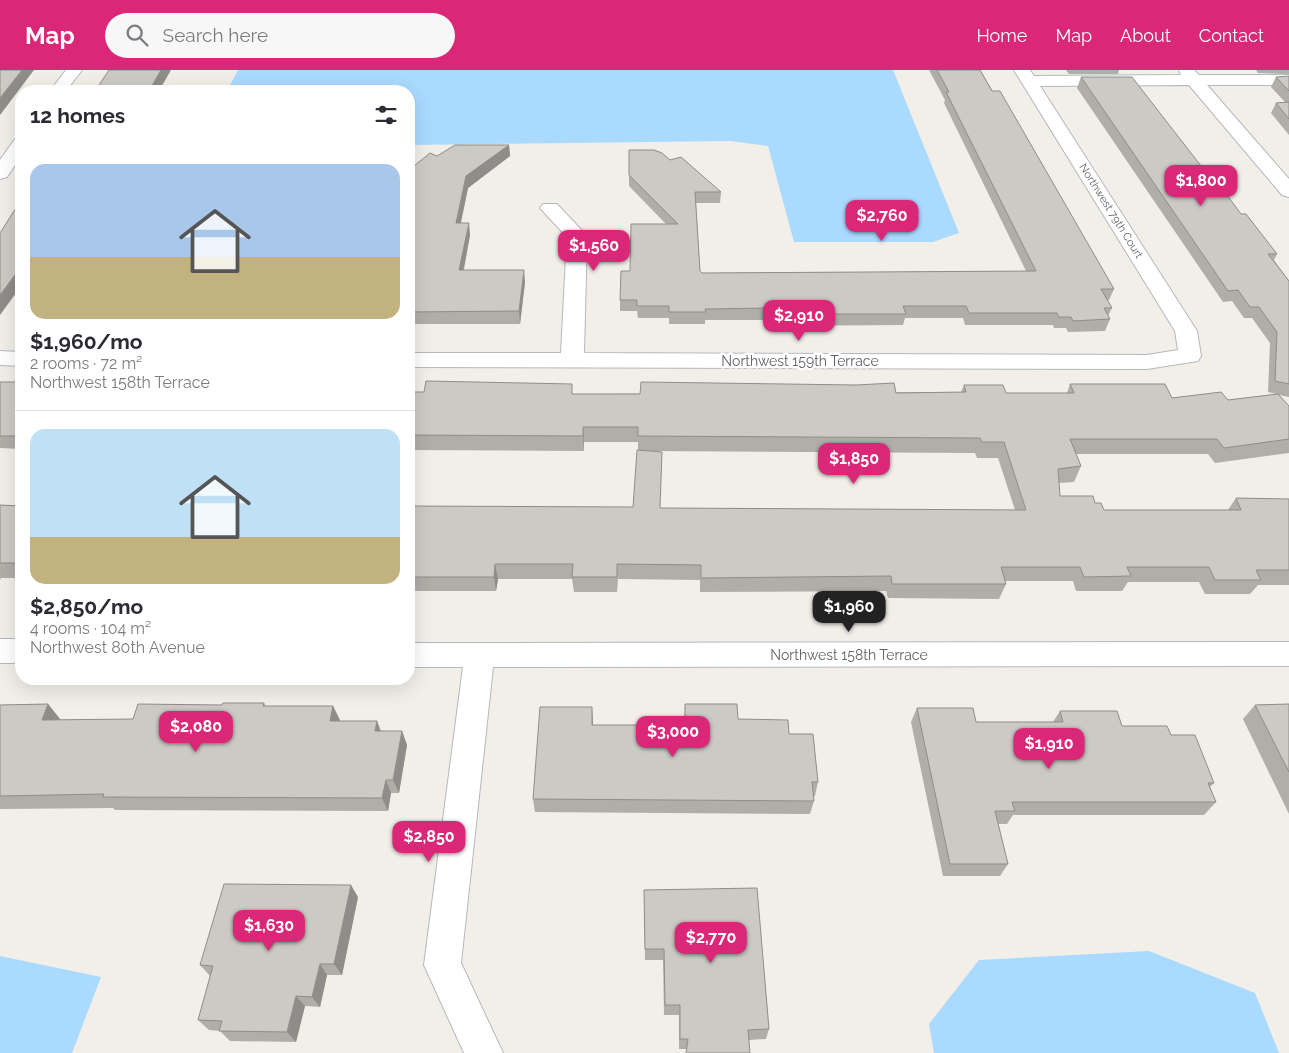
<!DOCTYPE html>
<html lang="en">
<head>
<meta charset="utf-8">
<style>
  :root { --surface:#fff; --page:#f7f7f7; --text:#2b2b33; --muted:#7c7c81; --line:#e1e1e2; --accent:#db2777 }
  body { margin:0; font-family:Raleway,sans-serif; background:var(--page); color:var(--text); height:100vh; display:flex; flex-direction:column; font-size:19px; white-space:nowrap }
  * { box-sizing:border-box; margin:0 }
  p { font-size:16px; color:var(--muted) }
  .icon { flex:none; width:28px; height:28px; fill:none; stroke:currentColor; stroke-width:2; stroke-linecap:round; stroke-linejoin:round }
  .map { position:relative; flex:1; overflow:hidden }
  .drawer { position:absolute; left:15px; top:15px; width:400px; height:600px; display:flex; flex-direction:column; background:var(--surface); border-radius:20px; box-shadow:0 5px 20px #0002 }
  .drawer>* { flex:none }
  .price { position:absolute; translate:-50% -42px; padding:0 11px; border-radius:10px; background:var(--accent); color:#fff; font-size:16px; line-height:32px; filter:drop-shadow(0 1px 2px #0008) }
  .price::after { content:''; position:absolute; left:50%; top:30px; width:15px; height:11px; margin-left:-8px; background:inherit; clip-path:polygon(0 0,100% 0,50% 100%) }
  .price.active { background:#222; color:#fff }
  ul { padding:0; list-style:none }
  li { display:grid; align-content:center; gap:10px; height:265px; padding:0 15px }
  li+li { border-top:1px solid var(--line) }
  li span { display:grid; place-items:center; height:155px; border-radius:15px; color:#555 }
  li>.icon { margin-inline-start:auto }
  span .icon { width:90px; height:90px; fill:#fffc; stroke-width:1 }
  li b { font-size:21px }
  h2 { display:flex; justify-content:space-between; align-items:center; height:60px; padding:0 15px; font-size:21px }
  header { display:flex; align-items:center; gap:30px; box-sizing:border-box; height:70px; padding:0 25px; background:var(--accent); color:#fff }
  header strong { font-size:24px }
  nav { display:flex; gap:28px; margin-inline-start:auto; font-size:18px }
  .search { width:350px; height:45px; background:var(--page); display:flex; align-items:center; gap:12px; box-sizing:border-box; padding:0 18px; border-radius:28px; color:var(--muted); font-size:19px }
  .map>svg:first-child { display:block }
  .water { fill:#aadaff }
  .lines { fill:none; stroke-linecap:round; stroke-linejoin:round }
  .minor-casing { stroke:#b5b8bc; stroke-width:2 }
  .minor { fill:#fff; fill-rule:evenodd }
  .wall { fill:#afaea9; fill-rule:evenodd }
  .shaded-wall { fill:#8f8d8a }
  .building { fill:#cccac5; stroke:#8f8d8a }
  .labels { text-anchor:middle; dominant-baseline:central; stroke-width:5; stroke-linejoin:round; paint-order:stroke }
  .far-street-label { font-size:11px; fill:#5f6368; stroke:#fff }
  .street-label { font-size:14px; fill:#5f6368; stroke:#fff }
</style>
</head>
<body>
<header>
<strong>Map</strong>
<div class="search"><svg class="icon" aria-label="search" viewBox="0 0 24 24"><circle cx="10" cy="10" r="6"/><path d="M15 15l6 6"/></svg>Search here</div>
<nav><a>Home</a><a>Map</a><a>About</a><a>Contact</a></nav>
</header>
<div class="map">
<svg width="1289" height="983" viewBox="0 0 1289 983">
  <rect width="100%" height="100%" fill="#f1efe8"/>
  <g class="water">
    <path d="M238,0H893L959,163L933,172H794L768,76L731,71L409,75V21H227Z"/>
    <path d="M1149,881L1255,923L1279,983H934L929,954L979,890Z"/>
    <path d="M0,886L101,907L72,983H0Z"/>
  </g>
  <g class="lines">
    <defs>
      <g id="minor">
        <path d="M66,0H82L66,21H50Z"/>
        <path d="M1014,0H1030L1034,6L1181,5L1179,0H1194L1199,5H1289V15H1207L1289,109V127L1282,125L1189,15L1040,16L1197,261L1201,286L1198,291L1147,299L409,297V283H561L567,167L540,138L543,134H557L587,166L584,283L1147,285L1178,280L1175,261Z"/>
        <path d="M21,68V86L7,107L0,109V90L15,69Z"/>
        <path d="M0,281L21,282V296L0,295Z"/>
        <rect x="0" y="569" width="21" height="24"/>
        <path d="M1289,572V596L493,597L461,893L503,983H464L424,895L463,597H409V573Z"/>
      </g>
    </defs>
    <use href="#minor" class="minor-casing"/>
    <use href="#minor" class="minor"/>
  </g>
  <g class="wall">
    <path d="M929,0H980L1114,219L1109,230H1107L1112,238L1108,246L1110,249L1105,261L1068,262L1066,258H1054L1053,255H965L963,248H905L903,255L769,256L768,250H705V254H669V248H638L637,241H620V230L630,201L666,154L629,116V80L670,90L721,122L720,133H696L700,201L702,203L1026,201L944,33L945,30Z"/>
    <path d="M1066,0H1119L1118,4H1069Z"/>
    <path d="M1256,0H1289V4L1258,3Z"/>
    <path d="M1289,6V65L1271,43L1276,33L1285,32L1271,17L1276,7Z"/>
    <path d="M1081,7L1208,105L1241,144L1277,184L1274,190L1289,211V327L1279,325L1289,336V383L1215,393L1208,384H1076L1081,396L1074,412L1059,413L1060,426L1095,433L1104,440H1228L1236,428L1289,429V515H1258L1250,524H1205L1199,512H1128L1122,521H1076L1073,511H1005L1006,514L999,529L888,528L886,521L700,522V510L618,509L617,522H574L572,509H498L496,521H409V436L633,437L638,380V372H584V381L409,380V322L573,324L961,322L964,315L1006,323H1067L1070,314L1172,328L1228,330L1277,324L1268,322L1270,273L1252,248H1244L1232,231L1223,232L1077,18ZM645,381L975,383L977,388H998L1015,440L660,438Z"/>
    <path d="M509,75L510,86L468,118L461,153L470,165L464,200L525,212L520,254H409V100L437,86Z"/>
    <path d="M0,312H21V379L0,378Z"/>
    <path d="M0,435L21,436V508H1L0,510Z"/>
    <path d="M264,633L266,636H333L340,651H377L381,661H402L407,675L399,723H391L388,741L115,740L113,738L0,739V635L48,634L60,649V650L133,649L222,635Z"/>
    <path d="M685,634L789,664L818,712L815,726H814V731L810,744L535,742L533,729L593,652V655H684Z"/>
    <path d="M1289,634V744L1243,649L1255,635Z"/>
    <path d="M917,638L976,652H1053L1060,641L1122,656L1171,665L1214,713L1210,717L1216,732L1204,745H1013L1007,754H998L1008,794L1000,806H943L911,652Z"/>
    <path d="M644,820L769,959L766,969L749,970L686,979H679V945H664L663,890H645Z"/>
    <path d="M358,827L342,905H327L320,937L305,936L296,972L230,971L220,961L209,960L198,950L210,906L200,895Z"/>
  </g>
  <g class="shaded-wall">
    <path d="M22,0H34L0,45V28Z"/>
    <path d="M161,0H171L159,21H149Z"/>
    <path d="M509,75L510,86L468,118L458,165L456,153L466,106Z"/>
    <path d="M469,153L470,165L461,212L459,200Z"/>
    <path d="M21,197V216L0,245V225Z"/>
    <path d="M524,200L525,212L520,254L519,241Z"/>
    <path d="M583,357L584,372V381L583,366Z"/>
    <path d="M495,494L498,509L496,521L494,507Z"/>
    <path d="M48,634L60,649L54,664L42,650Z"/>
    <path d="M333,636L340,650L336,666L330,651Z"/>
    <path d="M592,637L593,652V669L592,655Z"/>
    <path d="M377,651L382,666L375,661Z"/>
    <path d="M402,661L407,675L399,723L393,710Z"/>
    <path d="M386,710L391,723L388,741L382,728Z"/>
    <path d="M351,815L358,827L342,905L334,894Z"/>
    <path d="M320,894L327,905L320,937L312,927Z"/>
    <path d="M296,926L305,936L296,972L287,962Z"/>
  </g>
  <g class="building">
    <path d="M0,0H22L0,28Z"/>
    <path d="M109,0H161L149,21H95Z"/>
    <path d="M937,0H980L992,21H1000L1114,219H1101L1112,238H1104L1110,249L1073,251L1071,247H1059L1057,243H969L966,236H903L906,244H770L769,238L705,239L706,242H669V236H637V230H620L621,201H630L631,154H678L629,105V80H654L662,83L670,90L681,87L721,122H695L700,201L702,203L1036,201L946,22H949Z"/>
    <path d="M1289,6V21L1276,7Z"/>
    <path d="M1081,7H1132L1208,105H1212L1241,144H1246L1277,184H1268L1289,211V314L1275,311L1277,262L1259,237H1250L1238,220L1228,221Z"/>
    <path d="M1289,32V49L1276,33Z"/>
    <path d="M455,75H509L466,106L456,153H469L459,200H524L519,241L409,242V131L413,117H409V100L430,83L437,86Z"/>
    <path d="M21,130V197L0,225V163Z"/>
    <path d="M426,311L572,314V324H640L641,312L856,315L894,313L896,323L966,322L964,315H1003L1006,323H1074L1070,314H1165L1172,328L1221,322L1228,330L1278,324L1289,336V369L1224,378L1217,369H1070L1081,396L1058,399L1060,426H1093L1095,433H1101L1104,440H1241L1236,428L1289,429V500H1256L1261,510H1215L1209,497H1127L1131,506L1084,507L1080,497H1001L1006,514H892L891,506L701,508V495L617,494V507H572L573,494H495L494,507H409V436L633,437L637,380L662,382L660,438L1026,440L1004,372H982L980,368L638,366V357H583V366L409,365V322H424Z"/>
    <rect x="0" y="312" width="21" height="54"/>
    <path d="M0,435L21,436V493H0Z"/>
    <path d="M223,633H264L263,636H333L330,651H377L375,661H402L393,710H386L382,728L103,727L104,724L0,726V635L48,634L42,650L133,649L138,634L222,635Z"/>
    <path d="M685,634H737L738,649L788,650L789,664H813L818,712H812L814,731L533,729L540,637H592V655H685Z"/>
    <path d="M1289,634V702L1255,635Z"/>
    <path d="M917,638H973L976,652H1063L1060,641H1117L1122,656H1167L1171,665H1195L1214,713H1208L1216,732H1012L1015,741H995L1008,794H950Z"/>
    <path d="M224,814L351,815L334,894H320L312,927L296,926L287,962L219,961L222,951L198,950L213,896L200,895Z"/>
    <path d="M757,818L769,959L748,960L750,983H686L688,969H680V935H665L664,879H645L644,820Z"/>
  </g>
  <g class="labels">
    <g class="far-street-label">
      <text transform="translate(1111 141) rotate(58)">Northwest 79th Court</text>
    </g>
    <g class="street-label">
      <text x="800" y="291">Northwest 159th Terrace</text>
      <text x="849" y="585">Northwest 158th Terrace</text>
    </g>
  </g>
</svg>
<b class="price" style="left:1201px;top:137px">$1,800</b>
<b class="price" style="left:882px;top:172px">$2,760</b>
<b class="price" style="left:594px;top:202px">$1,560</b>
<b class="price" style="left:799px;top:272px">$2,910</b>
<b class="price" style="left:854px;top:415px">$1,850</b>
<b class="price active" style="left:849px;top:563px">$1,960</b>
<b class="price" style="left:196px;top:683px">$2,080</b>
<b class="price" style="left:673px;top:688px">$3,000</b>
<b class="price" style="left:1049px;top:700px">$1,910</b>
<b class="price" style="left:429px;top:793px">$2,850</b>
<b class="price" style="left:269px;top:882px">$1,630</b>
<b class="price" style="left:711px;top:894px">$2,770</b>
<section class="drawer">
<h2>12 homes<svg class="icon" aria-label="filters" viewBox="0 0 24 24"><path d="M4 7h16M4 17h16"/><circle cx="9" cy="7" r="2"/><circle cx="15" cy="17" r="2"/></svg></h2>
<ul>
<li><span style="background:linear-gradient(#a9c7e8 60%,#c2b280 0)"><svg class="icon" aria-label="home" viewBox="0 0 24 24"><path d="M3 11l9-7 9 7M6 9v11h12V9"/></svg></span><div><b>$1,960/mo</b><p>2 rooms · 72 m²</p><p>Northwest 158th Terrace</p></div></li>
<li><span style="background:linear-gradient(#bfe0f5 70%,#c2b280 0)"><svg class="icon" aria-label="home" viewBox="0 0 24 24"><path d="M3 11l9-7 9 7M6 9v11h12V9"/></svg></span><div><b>$2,850/mo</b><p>4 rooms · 104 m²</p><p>Northwest 80th Avenue</p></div></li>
</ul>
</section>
</div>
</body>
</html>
